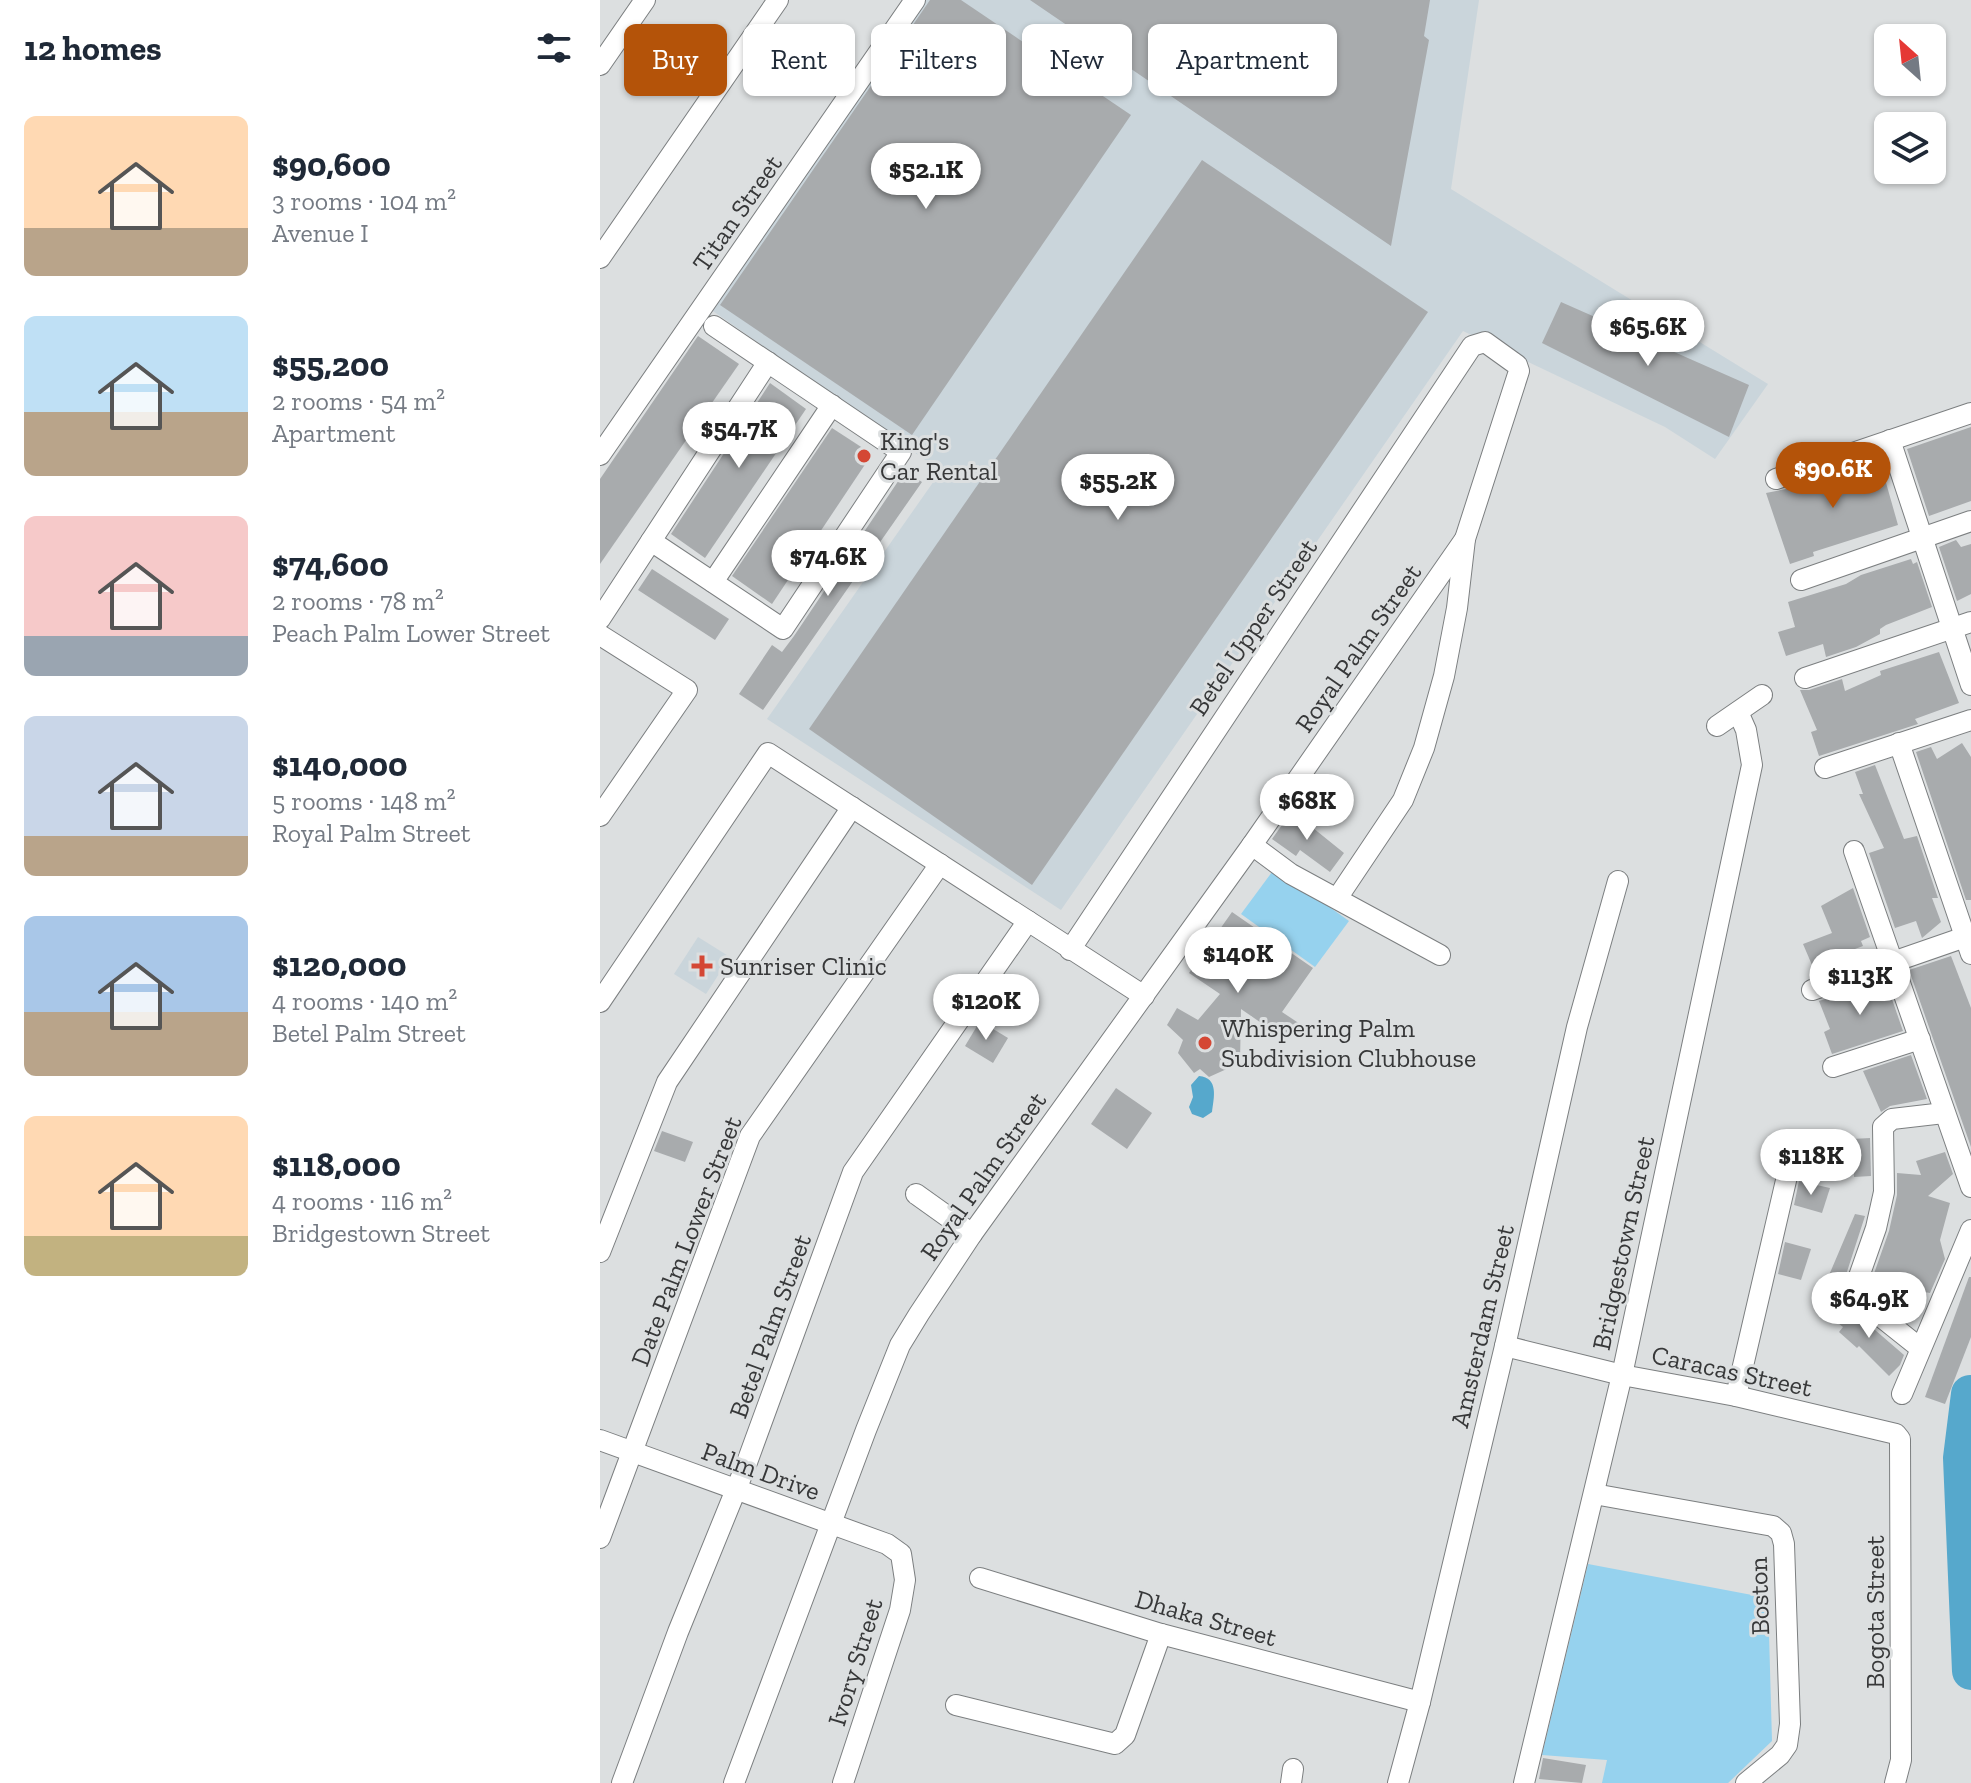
<!DOCTYPE html>
<html lang="en">
<head>
<meta charset="utf-8">
<style>
  :root { --surface:#fff; --page:#f2f2f3; --text:#1f2937; --muted:#747a83; --accent:#b45309 }
  body { margin:0; font-family:"Zilla Slab",serif; background:var(--page); color:var(--text); height:100vh; display:flex; flex-direction:column; font-size:30px; white-space:nowrap }
  * { box-sizing:border-box; margin:0 }
  p { font-size:26px; color:var(--muted) }
  .icon { flex:none; width:44px; height:44px; fill:none; stroke:currentColor; stroke-width:2; stroke-linecap:round; stroke-linejoin:round }
  .map { position:relative; flex:1; overflow:hidden }
  .panel { display:flex; flex-direction:column; background:var(--surface); width:600px }
  .panel>* { flex:none }
  .top-card { position:absolute; left:24px; top:24px; width:760px; height:72px; display:flex; gap:16px }
  .needle { width:52px; rotate:333deg }
  .buttons { position:absolute; left:1274px; top:24px; display:grid; gap:16px }
  .buttons a { display:grid; place-items:center; width:72px; height:72px; border-radius:12px; background:var(--surface); box-shadow:0 2px 6px #0004; font-size:40px }
  .price { position:absolute; translate:-50% -68px; padding:0 18px; border-radius:28px; background:#fff; color:#222; font-size:26px; line-height:52px; filter:drop-shadow(0 2px 4px #0008) }
  .price::after { content:''; position:absolute; left:50%; top:48px; width:24px; height:18px; margin-left:-12px; background:inherit; clip-path:polygon(0 0,100% 0,50% 100%) }
  .price.selected { background:var(--accent); color:#fff }
  ul { padding:0; list-style:none }
  li { display:flex; align-items:center; gap:24px; height:200px; padding:0 24px }
  li span { display:grid; place-items:center; flex:none; width:224px; height:160px; border-radius:12px; color:#555 }
  li>.icon { margin-inline-start:auto }
  span .icon { width:96px; height:96px; fill:#fffc; stroke-width:1 }
  li b { font-size:34px }
  h2 { display:flex; justify-content:space-between; align-items:center; height:96px; padding:0 24px; font-size:34px }
  .chip { padding:0 28px; border-radius:12px; background:var(--surface); box-shadow:0 2px 6px #0004; font-size:28px; line-height:72px }
  .chip.selected { background:var(--accent); color:#fff }
  main { display:flex; flex:1; min-height:0 }
  .map>svg:first-child { display:block }
  .built { fill:#cad5db }
  .green { fill:#96d2ee }
  .water { fill:#56a8cc }
  .lines { fill:none; stroke-linecap:round; stroke-linejoin:round }
  .stream { stroke:#56a8cc; stroke-width:6 }
  .river { stroke:#56a8cc; stroke-width:38 }
  .building { fill:#a8abad }
  .minor-casing { stroke:#7c7f80; stroke-width:22 }
  .minor { stroke:#fff; stroke-width:20 }
  .poi-dot { fill:#d44734; stroke:#dcdfe0; stroke-width:3 }
  .labels { text-anchor:middle; dominant-baseline:central; stroke-width:6; stroke-linejoin:round; paint-order:stroke }
  .street-label { font-size:26px; fill:#373839; stroke:#dcdfe0 }
  .poi-label { font-size:26px; fill:#373839; stroke:#dcdfe0; text-anchor:start }
</style>
</head>
<body>
<main>
<section class="panel">
<h2>12 homes<svg class="icon" aria-label="filters" viewBox="0 0 24 24"><path d="M4 7h16M4 17h16"/><circle cx="9" cy="7" r="2"/><circle cx="15" cy="17" r="2"/></svg></h2>
<ul>
<li><span style="background:linear-gradient(#ffd9b3 70%,#b9a48a 0)"><svg class="icon" aria-label="home" viewBox="0 0 24 24"><path d="M3 11l9-7 9 7M6 9v11h12V9"/></svg></span><div><b>$90,600</b><p>3 rooms · 104 m²</p><p>Avenue I</p></div></li>
<li><span style="background:linear-gradient(#bfe0f5 60%,#b9a48a 0)"><svg class="icon" aria-label="home" viewBox="0 0 24 24"><path d="M3 11l9-7 9 7M6 9v11h12V9"/></svg></span><div><b>$55,200</b><p>2 rooms · 54 m²</p><p>Apartment</p></div></li>
<li><span style="background:linear-gradient(#f6c9c9 75%,#9aa5b1 0)"><svg class="icon" aria-label="home" viewBox="0 0 24 24"><path d="M3 11l9-7 9 7M6 9v11h12V9"/></svg></span><div><b>$74,600</b><p>2 rooms · 78 m²</p><p>Peach Palm Lower Street</p></div></li>
<li><span style="background:linear-gradient(#c9d6e8 75%,#b9a48a 0)"><svg class="icon" aria-label="home" viewBox="0 0 24 24"><path d="M3 11l9-7 9 7M6 9v11h12V9"/></svg></span><div><b>$140,000</b><p>5 rooms · 148 m²</p><p>Royal Palm Street</p></div></li>
<li><span style="background:linear-gradient(#a9c7e8 60%,#b9a48a 0)"><svg class="icon" aria-label="home" viewBox="0 0 24 24"><path d="M3 11l9-7 9 7M6 9v11h12V9"/></svg></span><div><b>$120,000</b><p>4 rooms · 140 m²</p><p>Betel Palm Street</p></div></li>
<li><span style="background:linear-gradient(#ffd9b3 75%,#c2b280 0)"><svg class="icon" aria-label="home" viewBox="0 0 24 24"><path d="M3 11l9-7 9 7M6 9v11h12V9"/></svg></span><div><b>$118,000</b><p>4 rooms · 116 m²</p><p>Bridgestown Street</p></div></li>
</ul>
</section>
<div class="map">
<svg width="1371" height="1783" viewBox="0 0 1371 1783">
  <rect width="100%" height="100%" fill="#dcdfe0"/>
  <g class="built">
    <path d="M324,0H879L851,189L1168,384L1115,459L1065,427L863,331L461,910L167,719L341,471L110,309Z"/>
    <path d="M98,937L130,957L106,994L74,974Z"/>
  </g>
  <g class="green">
    <path d="M675,868L749,921L715,967L641,914Z"/>
    <path d="M988,1564L1168,1598L1172,1741L1128,1783H1002L1007,1760L942,1755Z"/>
  </g>
  <path class="water" d="M599,1076C619,1078 614,1097 612,1112L603,1118L592,1114L589,1107L593,1097L591,1085Z"/>
  <g class="lines">
    <path class="stream" d="M1370,1394L1371,1392"/>
    <path class="river" d="M1370,1394L1362,1458L1371,1671"/>
  </g>
  <g class="building">
    <path d="M330,0H361L531,115L312,435L120,305Z"/>
    <path d="M430,0H830L824,36L829,40L791,246Z"/>
    <path d="M602,160L828,312L432,885L209,729Z"/>
    <path d="M961,302L1149,385L1129,437L942,343Z"/>
    <path d="M98,336L139,364L0,564V479Z"/>
    <path d="M170,383L206,409L105,558L71,534Z"/>
    <path d="M1371,427V501L1329,516L1307,449Z"/>
    <path d="M232,428L272,454L172,604L132,576Z"/>
    <path d="M1279,458L1298,525L1213,552L1214,556L1190,564L1166,493L1191,488Z"/>
    <path d="M305,471L322,482L163,710L139,694L172,645L182,652L194,636Z"/>
    <path d="M1356,540L1361,547L1371,544V594L1357,601L1339,547Z"/>
    <path d="M1311,559L1313,564L1317,562L1332,607L1286,625L1280,629V634L1256,647L1226,657L1223,644L1186,656L1178,632L1195,627L1188,602L1246,584L1261,575Z"/>
    <path d="M52,569L129,619L115,640L38,590Z"/>
    <path d="M1339,652L1359,703L1315,719L1318,724L1219,756L1211,732L1217,730L1200,690H1209L1242,679L1245,691L1281,675L1280,671Z"/>
    <path d="M1362,743L1371,757V900H1366L1316,752L1331,747L1337,759Z"/>
    <path d="M1275,765L1304,839L1317,836L1338,898H1332L1341,922L1322,938L1316,921L1295,928L1269,853L1284,848L1259,794H1263L1255,772Z"/>
    <path d="M692,811L744,853L730,872L700,850L696,856L672,839Z"/>
    <path d="M1253,888L1270,937L1261,941L1263,946L1212,965L1203,944L1232,933L1221,906Z"/>
    <path d="M632,912L713,968L682,1012L700,1024L690,1038L672,1027L670,1029L641,1009L640,1063L609,1077L600,1069L594,1073L578,1053L583,1040L567,1025L577,1008L598,1020L620,994L589,973Z"/>
    <path d="M1351,956L1371,1008V1147L1309,970Z"/>
    <path d="M1285,979L1303,1031L1232,1054L1224,1032L1230,1029L1219,1001Z"/>
    <path d="M380,1021L408,1038L393,1063L365,1046Z"/>
    <path d="M1311,1055L1327,1099L1290,1106L1281,1112L1263,1071Z"/>
    <path d="M516,1088L552,1113L527,1149L491,1124Z"/>
    <path d="M62,1131L93,1142L85,1162L54,1151Z"/>
    <path d="M1270,1138L1271,1176L1254,1177L1252,1139Z"/>
    <path d="M1345,1152L1353,1174L1328,1196L1350,1203L1340,1240L1345,1259L1330,1293L1319,1291L1317,1301L1314,1300L1312,1311H1310L1307,1321L1272,1293L1270,1285L1289,1231L1297,1195V1173L1321,1175L1316,1161Z"/>
    <path d="M1199,1181L1230,1188L1222,1213L1194,1205Z"/>
    <path d="M1255,1214L1265,1216L1244,1281L1247,1299L1226,1291L1227,1288L1224,1287Z"/>
    <path d="M1185,1242L1211,1249L1201,1280L1178,1274Z"/>
    <path d="M1369,1277H1371V1337L1345,1404L1325,1397Z"/>
    <path d="M1248,1303L1253,1311L1304,1355L1300,1365L1289,1376L1259,1346L1257,1348L1239,1332L1243,1327L1233,1319Z"/>
    <path d="M943,1758L986,1765L982,1783L939,1779Z"/>
  </g>
  <g class="lines">
    <defs>
      <g id="minor">
        <path d="M0,65L45,0"/>
        <path d="M0,258L178,0"/>
        <path d="M1290,440L1371,685"/>
        <path d="M0,455L315,0"/>
        <path d="M1176,479L1371,413"/>
        <path d="M51,541L183,629L301,452L114,326"/>
        <path d="M1201,580L1371,521"/>
        <path d="M113,582L232,405"/>
        <path d="M0,619L168,362"/>
        <path d="M0,635L87,690L0,816"/>
        <path d="M1205,678L1371,622"/>
        <path d="M1117,726L1162,695"/>
        <path d="M1299,743L1371,954"/>
        <path d="M1225,768L1371,720"/>
        <path d="M652,845L691,874L840,955"/>
        <path d="M1254,851L1371,1187"/>
        <path d="M470,950L872,346L885,342L917,365L919,371L865,539L857,608L844,676L824,748L803,800L738,897"/>
        <path d="M1212,990L1371,935"/>
        <path d="M0,1002L168,753L544,996"/>
        <path d="M1233,1067L1320,1039"/>
        <path d="M316,1194L372,1234"/>
        <path d="M0,1252L67,1082L252,807"/>
        <path d="M905,1346L1022,1375L1136,1396L1296,1434L1300,1439L1301,1760L1295,1783"/>
        <path d="M1320,1348L1261,1301L1256,1285L1276,1228L1284,1192L1283,1127L1292,1119L1344,1113"/>
        <path d="M1302,1394L1371,1230"/>
        <path d="M1136,1396L1194,1146"/>
        <path d="M0,1440L287,1544L301,1554L305,1580L300,1610L243,1783"/>
        <path d="M994,1494L1173,1526L1181,1533L1184,1544L1190,1724L1187,1745L1180,1755L1146,1783"/>
        <path d="M0,1538L150,1136L340,864"/>
        <path d="M380,1578L561,1634L820,1702"/>
        <path d="M356,1705L515,1744L525,1735L561,1634"/>
        <path d="M22,1783L78,1632L146,1465L253,1172L428,921"/>
        <path d="M134,1783L266,1430L300,1345L319,1314L372,1234L652,845L865,539"/>
        <path d="M691,1783L693,1769"/>
        <path d="M798,1783L820,1702L905,1346L977,1027L1018,881"/>
        <path d="M924,1783L1022,1375L1152,765L1146,730L1138,712"/>
      </g>
    </defs>
    <use href="#minor" class="minor-casing"/>
    <use href="#minor" class="minor"/>
  </g>
  <g class="poi-dot">
    <circle cx="264" cy="456" r="8"/>
    <path d="M98 954h8v8h8v8h-8v8h-8v-8h-8v-8h8z"/>
    <circle cx="605" cy="1043" r="8"/>
  </g>
  <g class="labels">
    <g class="street-label">
      <text transform="translate(137 213) rotate(-55)">Titan Street</text>
      <text transform="translate(653 627) rotate(-56)">Betel Upper Street</text>
      <text transform="translate(758 648) rotate(-55)">Royal Palm Street</text>
      <text transform="translate(383 1176) rotate(-55)">Royal Palm Street</text>
      <text transform="translate(86 1241) rotate(-69)">Date Palm Lower Street</text>
      <text transform="translate(1023 1243) rotate(-78)">Bridgestown Street</text>
      <text transform="translate(170 1326) rotate(-70)">Betel Palm Street</text>
      <text transform="translate(882 1326) rotate(-77)">Amsterdam Street</text>
      <text transform="translate(1132 1371) rotate(12)">Caracas Street</text>
      <text transform="translate(161 1471) rotate(20)">Palm Drive</text>
      <text transform="translate(1159 1596) rotate(-92)">Boston</text>
      <text transform="translate(1275 1612) rotate(-90)">Bogota Street</text>
      <text transform="translate(606 1618) rotate(16)">Dhaka Street</text>
      <text transform="translate(255 1662) rotate(-73)">Ivory Street</text>
    </g>
    <g class="poi-label">
      <text x="280" y="441">King's<tspan x="280" dy="30">Car Rental</tspan></text>
      <text x="120" y="966">Sunriser Clinic</text>
      <text x="621" y="1028">Whispering Palm<tspan x="621" dy="30">Subdivision Clubhouse</tspan></text>
    </g>
  </g>
</svg>
<div class="buttons">
<a><svg class="needle" viewBox="-14 -14 28 28"><path d="M0-13l5 13h-10z" fill="#e53935"/><path d="M0 13l5-13h-10z" fill="#747a83"/></svg></a>
<a><svg class="icon" aria-label="layers" viewBox="0 0 24 24"><path d="M12 4l9 5-9 5-9-5zM3 14l9 5 9-5"/></svg></a>
</div>
<b class="price" style="left:326px;top:211px">$52.1K</b>
<b class="price" style="left:1048px;top:368px">$65.6K</b>
<b class="price" style="left:139px;top:470px">$54.7K</b>
<b class="price selected" style="left:1233px;top:510px">$90.6K</b>
<b class="price" style="left:518px;top:522px">$55.2K</b>
<b class="price" style="left:228px;top:598px">$74.6K</b>
<b class="price" style="left:707px;top:842px">$68K</b>
<b class="price" style="left:638px;top:995px">$140K</b>
<b class="price" style="left:1260px;top:1017px">$113K</b>
<b class="price" style="left:386px;top:1042px">$120K</b>
<b class="price" style="left:1211px;top:1197px">$118K</b>
<b class="price" style="left:1269px;top:1340px">$64.9K</b>
<div class="top-card">
<a class="chip selected">Buy</a>
<a class="chip">Rent</a>
<a class="chip">Filters</a>
<a class="chip">New</a>
<a class="chip">Apartment</a>
</div>
</div>
</main>
</body>
</html>
